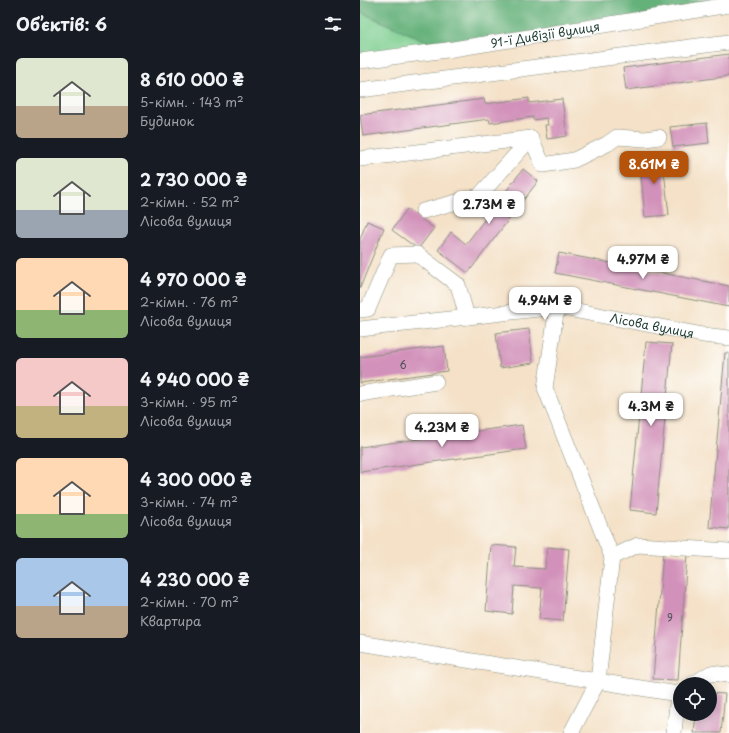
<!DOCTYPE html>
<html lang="uk">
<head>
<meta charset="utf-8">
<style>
  :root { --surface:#171b24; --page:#242831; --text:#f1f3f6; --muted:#9ea1a6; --accent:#b45309 }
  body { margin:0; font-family:"Playpen Sans",sans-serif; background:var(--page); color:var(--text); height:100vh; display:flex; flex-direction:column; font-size:15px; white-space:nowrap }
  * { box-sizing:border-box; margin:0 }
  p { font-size:13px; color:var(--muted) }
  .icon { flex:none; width:22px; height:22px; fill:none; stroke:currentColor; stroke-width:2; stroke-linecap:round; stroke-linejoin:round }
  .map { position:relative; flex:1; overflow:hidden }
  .panel { display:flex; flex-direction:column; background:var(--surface); width:360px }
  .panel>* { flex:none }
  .controls { position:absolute; left:313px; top:677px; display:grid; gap:8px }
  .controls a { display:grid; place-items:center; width:44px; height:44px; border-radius:50%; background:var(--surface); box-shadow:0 2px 10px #0003; font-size:20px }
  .price { position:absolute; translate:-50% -34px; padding:0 9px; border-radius:8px; background:#fff; color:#222; font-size:13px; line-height:26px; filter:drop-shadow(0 1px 2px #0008) }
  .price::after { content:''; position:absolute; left:50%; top:24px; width:12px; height:9px; margin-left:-6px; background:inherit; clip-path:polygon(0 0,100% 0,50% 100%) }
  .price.active { background:var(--accent); color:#fff }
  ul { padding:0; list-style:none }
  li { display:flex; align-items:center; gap:12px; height:100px; padding:0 16px }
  li span { display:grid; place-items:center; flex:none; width:112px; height:80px; border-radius:6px; color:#555 }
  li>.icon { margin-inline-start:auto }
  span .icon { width:48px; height:48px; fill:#fffc; stroke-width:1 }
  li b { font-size:17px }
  h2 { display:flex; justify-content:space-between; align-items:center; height:48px; padding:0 16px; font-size:17px }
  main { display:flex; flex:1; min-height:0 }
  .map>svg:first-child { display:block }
  .green { fill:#7cce90; stroke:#4e8662 }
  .forest { fill:#65b17a; stroke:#427757 }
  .building { fill:#d291ba }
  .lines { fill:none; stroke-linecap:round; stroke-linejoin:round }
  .minor-casing { stroke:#8a8f7e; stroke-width:16 }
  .minor { stroke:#fff; stroke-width:15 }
  .labels { text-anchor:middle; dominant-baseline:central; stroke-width:3; stroke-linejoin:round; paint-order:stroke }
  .number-label { font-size:10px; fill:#4c5256 }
  .street-label { font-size:12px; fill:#1f3d34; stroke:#fdfcf7 }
</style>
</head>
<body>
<main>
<section class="panel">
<h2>Об’єктів: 6<svg class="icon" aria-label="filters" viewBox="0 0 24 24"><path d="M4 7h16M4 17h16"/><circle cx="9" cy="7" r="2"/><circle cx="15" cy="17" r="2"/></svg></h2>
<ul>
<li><span style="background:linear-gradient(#dfe7d0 60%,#b9a48a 0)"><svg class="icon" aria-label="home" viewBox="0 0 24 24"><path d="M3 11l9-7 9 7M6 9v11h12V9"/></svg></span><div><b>8 610 000 ₴</b><p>5-кімн. · 143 m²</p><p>Будинок</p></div></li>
<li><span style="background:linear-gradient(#dfe7d0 65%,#9aa5b1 0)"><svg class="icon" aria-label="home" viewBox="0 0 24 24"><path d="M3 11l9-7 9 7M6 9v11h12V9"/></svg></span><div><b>2 730 000 ₴</b><p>2-кімн. · 52 m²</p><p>Лісова вулиця</p></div></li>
<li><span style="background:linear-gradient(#ffd9b3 65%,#8fb573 0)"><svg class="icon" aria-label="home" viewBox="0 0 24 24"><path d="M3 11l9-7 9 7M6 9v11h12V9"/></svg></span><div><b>4 970 000 ₴</b><p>2-кімн. · 76 m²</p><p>Лісова вулиця</p></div></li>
<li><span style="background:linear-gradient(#f6c9c9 60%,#c2b280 0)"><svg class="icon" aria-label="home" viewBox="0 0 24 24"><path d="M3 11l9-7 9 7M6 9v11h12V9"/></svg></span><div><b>4 940 000 ₴</b><p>3-кімн. · 95 m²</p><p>Лісова вулиця</p></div></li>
<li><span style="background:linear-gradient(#ffd9b3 70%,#8fb573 0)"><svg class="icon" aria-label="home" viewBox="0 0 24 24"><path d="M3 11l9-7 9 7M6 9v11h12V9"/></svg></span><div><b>4 300 000 ₴</b><p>3-кімн. · 74 m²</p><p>Лісова вулиця</p></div></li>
<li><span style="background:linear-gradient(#a9c7e8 60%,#b9a48a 0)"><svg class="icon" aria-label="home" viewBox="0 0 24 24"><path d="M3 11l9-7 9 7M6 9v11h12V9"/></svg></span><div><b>4 230 000 ₴</b><p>2-кімн. · 70 m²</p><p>Квартира</p></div></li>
</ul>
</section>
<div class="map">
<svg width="369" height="733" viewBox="0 0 369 733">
  <rect width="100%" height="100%" fill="#fdfcf7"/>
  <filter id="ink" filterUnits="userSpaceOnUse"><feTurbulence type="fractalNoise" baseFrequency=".025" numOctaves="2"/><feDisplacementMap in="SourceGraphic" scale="8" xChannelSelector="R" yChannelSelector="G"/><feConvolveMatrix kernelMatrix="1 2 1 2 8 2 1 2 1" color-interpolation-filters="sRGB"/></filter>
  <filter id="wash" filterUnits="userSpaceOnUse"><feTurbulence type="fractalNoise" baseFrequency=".012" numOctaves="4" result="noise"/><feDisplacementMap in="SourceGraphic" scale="16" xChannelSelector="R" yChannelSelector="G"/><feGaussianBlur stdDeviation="0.9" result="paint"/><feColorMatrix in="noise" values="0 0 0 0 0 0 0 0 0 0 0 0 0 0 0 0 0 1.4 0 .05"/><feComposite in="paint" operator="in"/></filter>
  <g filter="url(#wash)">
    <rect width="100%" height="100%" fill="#f4e1c7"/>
    <path class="green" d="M0,12L87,50L0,61Z"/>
    <path class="forest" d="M0,0H369L87,50L0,12Z"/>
    <g id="blocks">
      <g class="building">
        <path d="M369,54V76L266,90L263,68Z"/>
        <path d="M169,98V103L202,99L207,136L187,139L185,125H188L187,118L173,120V117L130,123L129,119L3,136L0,115L124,99L125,104Z"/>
        <path d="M347,123L349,143L313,147L310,127Z"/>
        <path d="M302,153L309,215L285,217L279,155Z"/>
        <path d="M163,169L178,181L108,273L78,250L91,232L106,244Z"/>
        <path d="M47,209L74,228L58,249L32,230Z"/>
        <path d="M7,221L24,228L0,288V239Z"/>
        <path d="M199,253L369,286V307L195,273Z"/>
        <path d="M169,329L173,363L140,368L136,333Z"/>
        <path d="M286,342L312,344L296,513L270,510Z"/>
        <path d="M84,346L87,371L0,383V357Z"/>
        <path d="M365,353H369V529L349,527Z"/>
        <path d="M162,425L166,449L0,472V447Z"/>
        <path d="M131,545L156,547L154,567L185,569L187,547L209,549L203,621L179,619L182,588L154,586L152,614L126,611Z"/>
        <path d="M303,553L327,555L318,680L293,679Z"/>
        <path d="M350,693L365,694L361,733H334L336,714H350Z"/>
      </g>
    </g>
  </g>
  <g filter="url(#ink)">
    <use href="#blocks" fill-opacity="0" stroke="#8a8f7e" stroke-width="1"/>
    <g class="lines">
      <defs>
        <g id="minor">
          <path id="s1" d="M0,61L87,50L369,5"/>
          <path d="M0,90L369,42"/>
          <path d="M171,138L183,165L214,160L247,144L257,137L285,139L299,137"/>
          <path d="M0,159L171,138L119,196L63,211"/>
          <path d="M197,307L185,388L252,557"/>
          <path d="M0,310L8,309L31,255L57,254L98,285L107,317"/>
          <path id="s2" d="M0,329L197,307L343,335L369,338"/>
          <path d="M0,394L76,382"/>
          <path d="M0,643L318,694L320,692"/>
          <path d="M333,684L351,673L369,675"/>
          <path d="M211,733L238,681L252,557L278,545L369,551"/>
          <path d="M314,733L318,694"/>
        </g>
      </defs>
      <use href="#minor" class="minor-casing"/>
      <use href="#minor" class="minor"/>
    </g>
  </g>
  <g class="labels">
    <g class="number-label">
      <text x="43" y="364">6</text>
      <text x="310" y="617">9</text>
    </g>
    <g class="street-label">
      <text stroke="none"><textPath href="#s1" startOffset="187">91-ї Дивізії вулиця</textPath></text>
      <text stroke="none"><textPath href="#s2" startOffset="295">Лісова вулиця</textPath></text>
    </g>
  </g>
</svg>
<div class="controls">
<a><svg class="icon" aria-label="locate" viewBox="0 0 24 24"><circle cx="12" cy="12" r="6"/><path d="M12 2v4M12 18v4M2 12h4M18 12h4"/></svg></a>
</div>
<b class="price active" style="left:294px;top:185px">8.61M ₴</b>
<b class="price" style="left:129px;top:225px">2.73M ₴</b>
<b class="price" style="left:283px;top:280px">4.97M ₴</b>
<b class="price" style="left:185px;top:321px">4.94M ₴</b>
<b class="price" style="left:291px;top:427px">4.3M ₴</b>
<b class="price" style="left:82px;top:448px">4.23M ₴</b>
</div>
</main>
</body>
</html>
